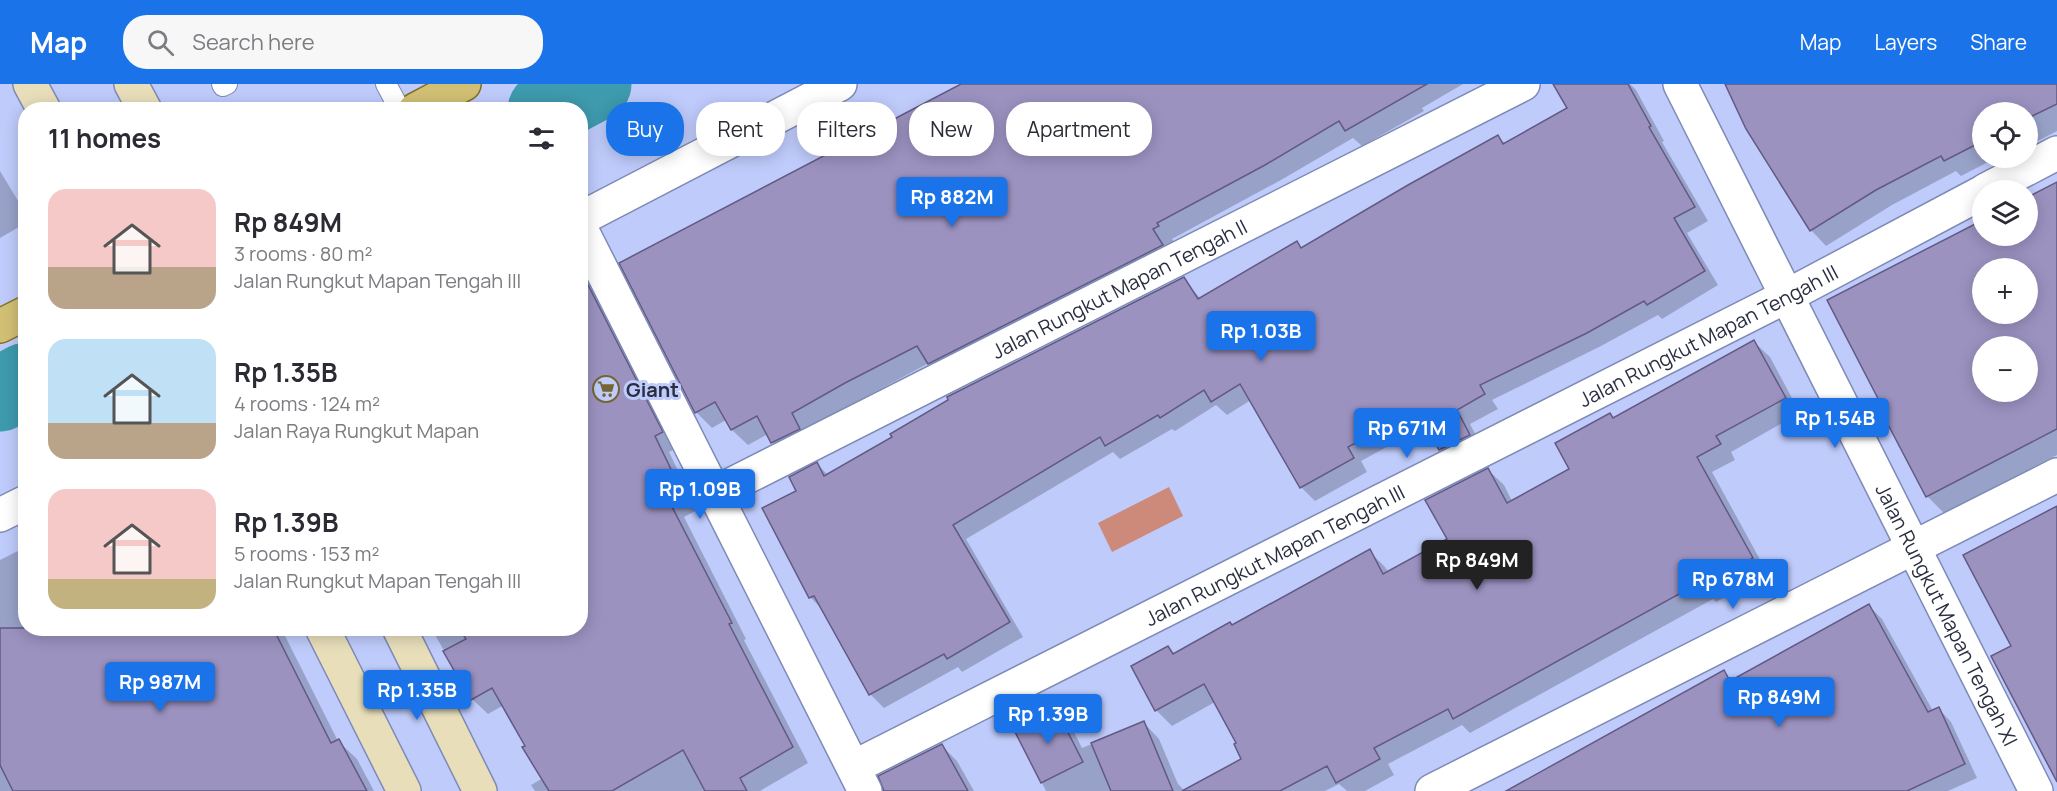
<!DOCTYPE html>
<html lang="en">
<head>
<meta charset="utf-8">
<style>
  :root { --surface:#fff; --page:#f7f7f7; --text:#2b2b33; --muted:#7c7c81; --accent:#1a73e8 }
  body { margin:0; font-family:Manrope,sans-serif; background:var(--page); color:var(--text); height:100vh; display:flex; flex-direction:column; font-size:22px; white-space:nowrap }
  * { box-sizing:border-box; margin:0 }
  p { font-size:20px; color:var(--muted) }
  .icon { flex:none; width:33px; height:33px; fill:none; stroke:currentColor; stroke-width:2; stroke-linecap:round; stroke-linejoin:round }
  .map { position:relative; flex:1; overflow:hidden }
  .sheet { position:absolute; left:18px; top:18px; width:570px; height:534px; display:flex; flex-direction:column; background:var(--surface); border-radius:24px; box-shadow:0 3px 15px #0003 }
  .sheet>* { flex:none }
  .top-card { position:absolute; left:606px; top:18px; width:570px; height:54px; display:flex; gap:12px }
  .buttons { position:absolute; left:1972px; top:18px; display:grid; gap:12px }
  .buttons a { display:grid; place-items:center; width:66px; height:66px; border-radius:50%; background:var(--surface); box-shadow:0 3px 15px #0003; font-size:30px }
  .price { position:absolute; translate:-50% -51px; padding:0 14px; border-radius:6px; background:var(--accent); color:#fff; font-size:20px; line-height:39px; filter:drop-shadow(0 2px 3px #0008) }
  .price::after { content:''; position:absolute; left:50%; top:36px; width:18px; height:14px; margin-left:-9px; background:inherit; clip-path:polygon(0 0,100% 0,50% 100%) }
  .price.selected { background:#222; color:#fff }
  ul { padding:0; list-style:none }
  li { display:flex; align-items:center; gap:18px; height:150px; padding:0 30px }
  li span { display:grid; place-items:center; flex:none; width:168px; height:120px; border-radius:18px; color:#555 }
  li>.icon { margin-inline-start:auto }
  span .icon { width:72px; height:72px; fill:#fffc; stroke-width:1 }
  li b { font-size:26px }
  h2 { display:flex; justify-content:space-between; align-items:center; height:72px; padding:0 30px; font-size:26px }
  .tag { padding:0 21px; border-radius:24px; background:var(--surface); box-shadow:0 3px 15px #0003; font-size:21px; line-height:54px }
  .tag.selected { background:var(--accent); color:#fff }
  header { display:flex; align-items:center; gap:36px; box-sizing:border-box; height:84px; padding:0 30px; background:var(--accent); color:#fff }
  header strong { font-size:28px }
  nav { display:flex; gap:33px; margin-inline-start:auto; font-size:21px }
  .search { width:420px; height:54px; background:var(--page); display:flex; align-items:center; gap:15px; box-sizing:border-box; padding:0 21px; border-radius:24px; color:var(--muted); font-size:22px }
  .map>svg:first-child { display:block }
  .green { fill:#cd8a7b }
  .shadow { fill:#0003; fill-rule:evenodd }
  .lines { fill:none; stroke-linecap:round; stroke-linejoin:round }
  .river { stroke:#3e9aad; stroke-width:75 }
  .building { fill:#9b92c0; stroke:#625984; stroke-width:1.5; fill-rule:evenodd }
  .lane-casing { stroke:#7e8ab6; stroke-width:22 }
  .street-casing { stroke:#7e8ab6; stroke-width:36 }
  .secondary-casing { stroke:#7e8ab6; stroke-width:36 }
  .primary-casing { stroke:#837026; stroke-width:36 }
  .lane { stroke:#fff; stroke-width:20 }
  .street { stroke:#fff; stroke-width:33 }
  .secondary { stroke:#e8dfba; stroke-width:33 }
  .primary { stroke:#d1bf74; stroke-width:33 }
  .labels { text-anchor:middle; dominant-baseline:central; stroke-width:6; stroke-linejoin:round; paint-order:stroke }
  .street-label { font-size:20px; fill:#292e40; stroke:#bfcbfb }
  .poi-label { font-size:20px; font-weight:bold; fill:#292e40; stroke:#bfcbfb; text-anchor:start }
</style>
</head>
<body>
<header>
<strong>Map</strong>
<div class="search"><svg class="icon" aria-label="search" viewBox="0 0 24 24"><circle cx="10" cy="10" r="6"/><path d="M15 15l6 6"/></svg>Search here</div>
<nav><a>Map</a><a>Layers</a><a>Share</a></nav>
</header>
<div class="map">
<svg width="2057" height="707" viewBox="0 0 2057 707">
  <rect width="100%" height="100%" fill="#bfcbfb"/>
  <path class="green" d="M1169,403L1183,432L1112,468L1098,439Z"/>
  <g class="shadow">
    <path d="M965,0H1463L1422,24L1424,27L1362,62L1353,54L1281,96L1172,155L1174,158L945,295L929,279L806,345L788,374L773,359L768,350L748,361L732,346L726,336L712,344L696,328Z"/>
    <path d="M1609,0H1630L1636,6L1664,57L1662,58L1708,137L1687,149L1718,201L1662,235L1658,231L1601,262L1492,316L1498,325L1470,340L1483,365L1455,380L1441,366L1427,341L1361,377L1367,388L1315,417L1301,403L1251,316L1227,331L1216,321L1175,347L1172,345L1120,375L1113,368L966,455L1023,553L962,588L958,583L884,624L870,610L824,527L810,513L798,408L817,380L828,391L1183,195L1201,215L1297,159L1303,165L1498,53L1506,60Z"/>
    <path d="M1726,0H2057V47L2028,62V28H1983V74H1996L1961,92L1956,87L1892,121L1826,162L1811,146L1747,44Z"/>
    <path d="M0,87L26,130V139L0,154Z"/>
    <path d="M2057,100V371L1944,429L1927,412L1983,138V152H2028V115ZM1983,184H2028V230H1983ZM1983,262H2028V308H1983Z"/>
    <path d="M580,190L601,214L677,364L669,368L697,426L684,433L746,555L744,556L808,679L760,707H535L531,701L543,694L504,621L488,630L472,615L431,544H580Z"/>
    <path d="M1754,258L1770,273L1800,329L1731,368L1735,376L1712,388L1768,490L1716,518L1713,515L1470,649L1462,641L1388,680L1394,691L1365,707H1347L1339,700L1325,707H1186L1243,675L1238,660L1215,618L1172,642L1156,626L1168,563L1175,570L1233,542L1369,467L1385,483L1389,489L1449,456L1488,386L1504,401L1512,417L1571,385L1610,330L1615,335Z"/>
    <path d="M26,463V544H281L338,657L357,675L374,707H0V476Z"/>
    <path d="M1869,522L1882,535L1933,627L1938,624L1951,638L1977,694L1948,707H1509L1723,588L1733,597Z"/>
    <path d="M1055,624L1070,640L1082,664L1144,639L1159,655L1178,700L1185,707H1046L1015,644Z"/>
    <path d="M942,662L957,677L974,707H885L881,694Z"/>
  </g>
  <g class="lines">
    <g class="river">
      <path d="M545,26L594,0"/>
      <path d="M0,310L26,296"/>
    </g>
  </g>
  <g class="building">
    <path d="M961,0H1427L1345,47L1339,37L1265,81L1157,139L1159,142L1153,145L1163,161L928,280L917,262L845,299L792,329L800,345L771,359L757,332L731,346L715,318L695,329L619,179Z"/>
    <path d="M1553,0H1628L1651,42L1649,43L1695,123L1674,134L1705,187L1647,221L1644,217L1587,249L1480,301L1485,310L1457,326L1470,351L1439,366L1417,326L1348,363L1354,374L1300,404L1240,300L1211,318L1204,306L1160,334L1158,331L1105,362L1100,353L953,441L1010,538L947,575L944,570L869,611L814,512L809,514L762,424L796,407L789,393L817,378L824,392L892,353L890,350L948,316L947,313L1184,193L1198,215L1297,157L1301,164L1408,101L1498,51L1503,60L1567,24Z"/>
    <path d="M1725,0H2057V20L2028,34V28H1983V57L1944,77L1941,72L1876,106L1810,147L1746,45Z"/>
    <path d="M2057,98V345L1926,413L1883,331L1886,330L1827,216L1983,136V152H2028V113ZM1983,184H2028V230H1983ZM1983,262H2028V308H1983Z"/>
    <path d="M586,197L663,348L655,352L683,410L669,417L732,539L729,540L793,663L740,694L747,707H705L683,666L612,707H549L522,663L525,662L492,604L471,616L443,567L466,555L459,544H580V200Z"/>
    <path d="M1754,256L1786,314L1716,352L1721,360L1697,373L1753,474L1699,504L1697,500L1453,635L1448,625L1374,664L1380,675L1336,699L1327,682L1280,707H1182L1241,675L1234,660L1236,659L1204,600L1155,627L1131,582L1168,562L1173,570L1230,538L1232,541L1370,465L1383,490L1447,455L1425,416L1488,384L1507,419L1569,385L1555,359L1610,329L1613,334Z"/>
    <path d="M2057,422V698L1991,572L2011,562L1963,471Z"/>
    <path d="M1869,520L1928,628L1939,623L1965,680L1907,707H1506L1724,586L1730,597Z"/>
    <path d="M0,544H273L331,659L339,655L367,707H13L0,681Z"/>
    <path d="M1055,623L1083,678L1041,699L1013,644Z"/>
    <path d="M1144,637L1173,707H1111L1091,659Z"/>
    <path d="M942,660L968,707H884L878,692Z"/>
  </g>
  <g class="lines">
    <defs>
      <g id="lane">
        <path d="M222,0L223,2L227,0"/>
        <path d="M386,0L400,26"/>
      </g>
      <g id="street">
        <path id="s1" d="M1680,0L2036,707"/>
        <path d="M1986,106L2057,69"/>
        <path d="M580,135L840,0"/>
        <path d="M580,143L865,707"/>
        <path id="s2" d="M715,409L1523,0"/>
        <path d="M0,431L26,418"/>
        <path id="s3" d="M854,683L1787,212L1983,108"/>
        <path d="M1432,707L2057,391"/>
      </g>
      <g id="secondary">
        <path d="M30,0L44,26"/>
        <path d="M131,0L145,26"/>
        <path d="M322,544L404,707"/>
        <path d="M399,544L480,707"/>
      </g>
      <g id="primary">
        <path d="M415,26L464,0"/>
        <path d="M0,242L26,229"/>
      </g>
    </defs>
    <use href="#lane" class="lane-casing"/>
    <use href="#street" class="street-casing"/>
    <use href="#secondary" class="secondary-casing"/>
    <use href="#primary" class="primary-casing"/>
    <use href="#lane" class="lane"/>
    <use href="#street" class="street"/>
    <use href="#secondary" class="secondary"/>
    <use href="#primary" class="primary"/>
  </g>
  <defs>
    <symbol id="supermarket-ring" viewBox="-11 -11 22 22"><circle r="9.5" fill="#bfcbfb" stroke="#746532" stroke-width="1.5"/><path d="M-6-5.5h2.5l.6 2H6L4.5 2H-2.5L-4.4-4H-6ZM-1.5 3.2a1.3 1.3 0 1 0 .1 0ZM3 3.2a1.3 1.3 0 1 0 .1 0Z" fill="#746532"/></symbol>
  </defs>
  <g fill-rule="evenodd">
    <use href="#supermarket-ring" x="591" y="290" width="30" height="30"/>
  </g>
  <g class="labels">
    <g class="street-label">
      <text stroke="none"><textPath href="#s2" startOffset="453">Jalan Rungkut Mapan Tengah II</textPath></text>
      <text stroke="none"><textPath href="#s3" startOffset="957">Jalan Rungkut Mapan Tengah III</textPath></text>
      <text stroke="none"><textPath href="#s3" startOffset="471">Jalan Rungkut Mapan Tengah III</textPath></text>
      <text stroke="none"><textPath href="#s1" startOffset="594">Jalan Rungkut Mapan Tengah XI</textPath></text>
    </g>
    <g class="poi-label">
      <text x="626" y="305">Giant</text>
    </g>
  </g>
</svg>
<div class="buttons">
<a><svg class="icon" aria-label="locate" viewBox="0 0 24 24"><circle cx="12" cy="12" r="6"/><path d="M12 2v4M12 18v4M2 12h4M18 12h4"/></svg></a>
<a><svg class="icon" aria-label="layers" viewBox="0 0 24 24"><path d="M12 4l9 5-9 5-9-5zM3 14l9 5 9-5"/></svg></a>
<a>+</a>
<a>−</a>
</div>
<b class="price" style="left:952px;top:144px">Rp 882M</b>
<b class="price" style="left:1261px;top:278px">Rp 1.03B</b>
<b class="price" style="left:1835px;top:365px">Rp 1.54B</b>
<b class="price" style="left:1407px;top:375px">Rp 671M</b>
<b class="price" style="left:700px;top:436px">Rp 1.09B</b>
<b class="price selected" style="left:1477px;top:507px">Rp 849M</b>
<b class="price" style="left:1733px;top:526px">Rp 678M</b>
<b class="price" style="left:160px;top:629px">Rp 987M</b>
<b class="price" style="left:417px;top:637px">Rp 1.35B</b>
<b class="price" style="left:1779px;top:644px">Rp 849M</b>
<b class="price" style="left:1048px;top:661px">Rp 1.39B</b>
<div class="top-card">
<a class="tag selected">Buy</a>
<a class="tag">Rent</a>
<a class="tag">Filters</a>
<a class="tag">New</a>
<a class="tag">Apartment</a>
</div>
<section class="sheet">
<h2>11 homes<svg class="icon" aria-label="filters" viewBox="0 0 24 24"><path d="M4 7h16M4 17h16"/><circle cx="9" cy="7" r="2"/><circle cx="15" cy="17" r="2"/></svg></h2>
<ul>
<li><span style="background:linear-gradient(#f6c9c9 65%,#b9a48a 0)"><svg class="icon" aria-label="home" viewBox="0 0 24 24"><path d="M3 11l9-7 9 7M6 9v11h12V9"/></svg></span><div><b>Rp 849M</b><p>3 rooms · 80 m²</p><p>Jalan Rungkut Mapan Tengah III</p></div></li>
<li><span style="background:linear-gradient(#bfe0f5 70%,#b9a48a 0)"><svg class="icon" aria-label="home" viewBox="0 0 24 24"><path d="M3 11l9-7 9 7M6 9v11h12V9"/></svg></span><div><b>Rp 1.35B</b><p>4 rooms · 124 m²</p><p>Jalan Raya Rungkut Mapan</p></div></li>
<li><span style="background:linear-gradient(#f6c9c9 75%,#c2b280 0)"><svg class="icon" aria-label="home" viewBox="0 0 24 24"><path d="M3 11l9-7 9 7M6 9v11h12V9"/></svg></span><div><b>Rp 1.39B</b><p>5 rooms · 153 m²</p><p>Jalan Rungkut Mapan Tengah III</p></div></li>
</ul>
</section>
</div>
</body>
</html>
